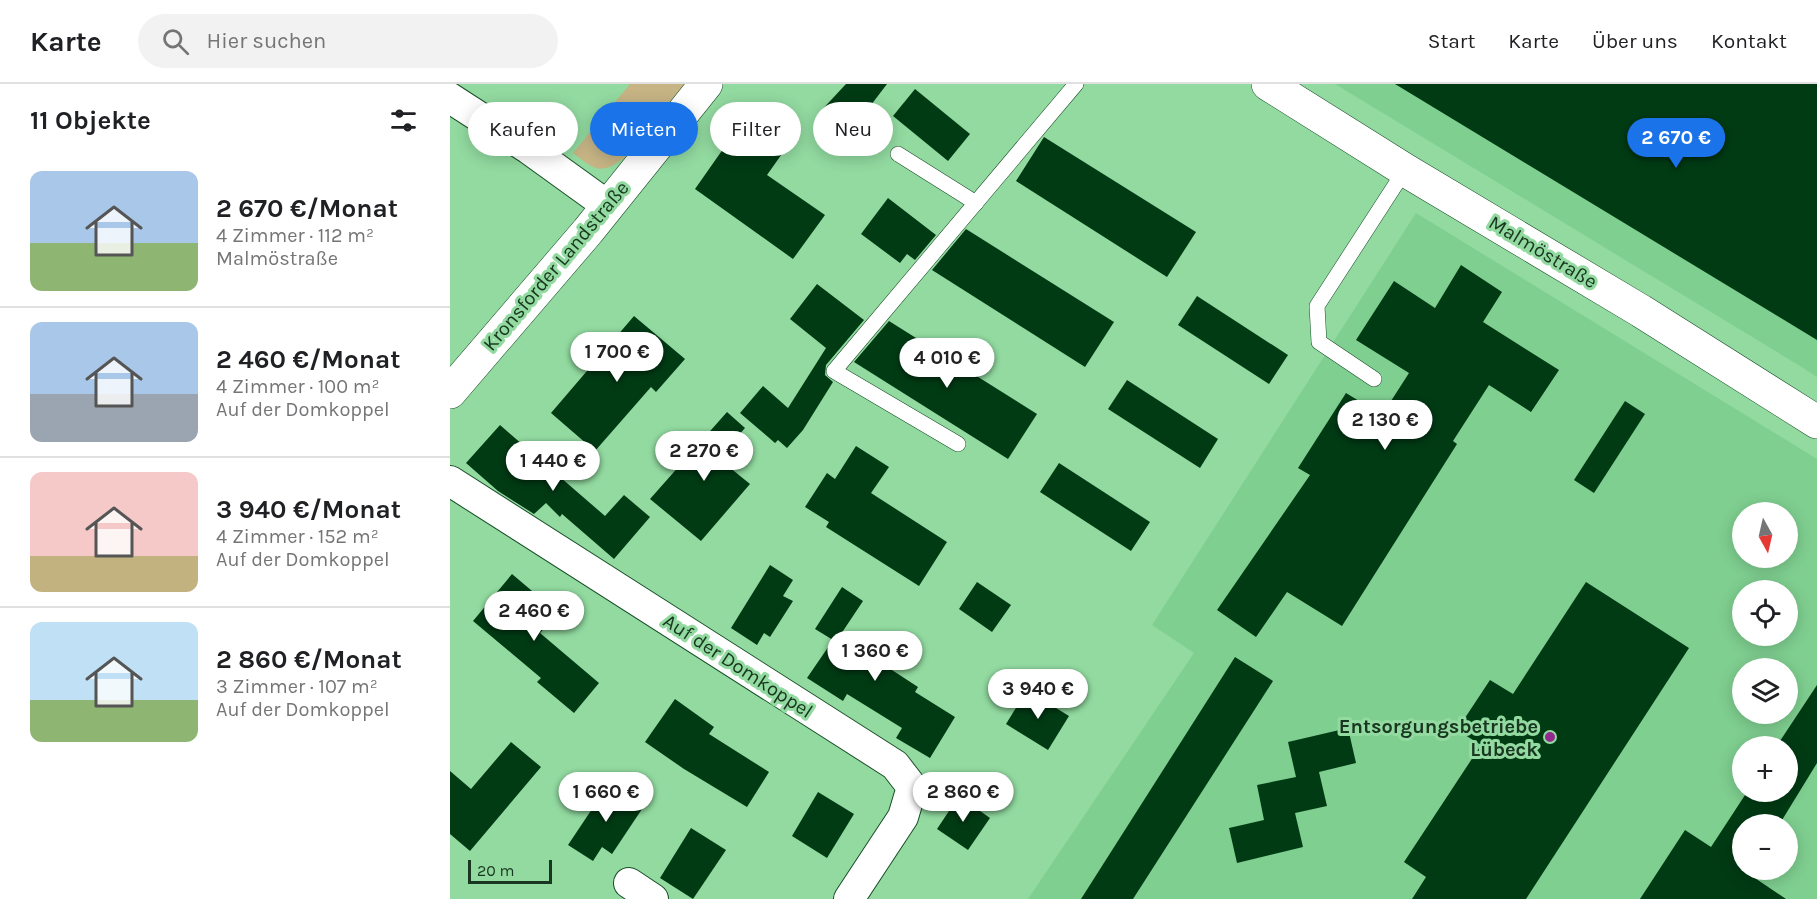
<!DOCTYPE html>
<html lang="de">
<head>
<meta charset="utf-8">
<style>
  :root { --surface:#fff; --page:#f2f2f2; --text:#202124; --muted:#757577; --line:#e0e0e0; --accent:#1a73e8 }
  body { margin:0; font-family:Karla,sans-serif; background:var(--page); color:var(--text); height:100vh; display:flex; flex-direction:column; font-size:22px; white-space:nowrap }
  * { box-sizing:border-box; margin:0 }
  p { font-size:20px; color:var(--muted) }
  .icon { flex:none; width:33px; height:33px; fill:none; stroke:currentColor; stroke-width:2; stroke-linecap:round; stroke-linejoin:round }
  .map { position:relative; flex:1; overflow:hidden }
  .side { display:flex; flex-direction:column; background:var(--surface); width:450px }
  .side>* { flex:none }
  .banner { position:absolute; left:18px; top:18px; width:570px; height:54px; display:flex; gap:12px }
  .needle { width:39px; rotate:172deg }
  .tools { position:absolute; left:1282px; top:418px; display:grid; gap:12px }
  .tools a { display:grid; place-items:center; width:66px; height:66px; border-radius:50%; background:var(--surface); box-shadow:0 3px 15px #0003; font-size:30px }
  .scale { position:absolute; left:18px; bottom:15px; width:84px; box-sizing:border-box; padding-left:6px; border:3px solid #193720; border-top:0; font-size:16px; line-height:21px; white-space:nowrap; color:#193720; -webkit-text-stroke:4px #92daa0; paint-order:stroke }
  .price { position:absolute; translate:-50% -51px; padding:0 14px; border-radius:21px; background:#fff; color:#222; font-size:20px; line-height:39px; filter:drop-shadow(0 2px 3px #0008) }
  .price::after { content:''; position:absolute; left:50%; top:36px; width:18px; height:14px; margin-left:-9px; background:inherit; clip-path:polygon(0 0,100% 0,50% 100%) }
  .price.on { background:var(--accent); color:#fff }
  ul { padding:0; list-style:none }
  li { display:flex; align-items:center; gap:18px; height:150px; padding:0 30px }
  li+li { border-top:2px solid var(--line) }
  li span { display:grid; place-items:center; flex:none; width:168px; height:120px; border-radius:12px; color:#555 }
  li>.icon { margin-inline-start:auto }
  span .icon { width:72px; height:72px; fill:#fffc; stroke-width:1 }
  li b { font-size:26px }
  h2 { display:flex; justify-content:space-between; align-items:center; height:72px; padding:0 30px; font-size:26px }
  .tag { padding:0 21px; border-radius:27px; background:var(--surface); box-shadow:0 3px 15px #0003; font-size:21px; line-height:54px }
  .tag.on { background:var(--accent); color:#fff }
  header { display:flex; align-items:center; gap:36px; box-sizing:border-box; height:84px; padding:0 30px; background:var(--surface); border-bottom:2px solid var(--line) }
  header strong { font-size:28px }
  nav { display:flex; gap:33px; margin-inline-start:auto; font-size:21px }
  .search { width:420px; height:54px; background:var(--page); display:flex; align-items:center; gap:15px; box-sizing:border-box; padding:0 21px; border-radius:33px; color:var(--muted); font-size:22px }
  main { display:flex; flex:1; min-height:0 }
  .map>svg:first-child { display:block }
  .built { fill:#7fcf90; fill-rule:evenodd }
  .green { fill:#c6b485 }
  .building { fill:#003b14 }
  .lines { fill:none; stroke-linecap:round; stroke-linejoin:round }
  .service-casing { stroke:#174e27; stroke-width:16 }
  .minor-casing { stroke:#174e27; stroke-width:32 }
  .tertiary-casing { stroke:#174e27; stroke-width:34 }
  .secondary-casing { stroke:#174e27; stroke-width:34 }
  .service { stroke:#fff; stroke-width:15 }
  .minor { stroke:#fff; stroke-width:30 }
  .tertiary { stroke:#fff; stroke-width:33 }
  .secondary { stroke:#fff; stroke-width:33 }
  .poi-dot { fill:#922a8e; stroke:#92daa0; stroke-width:2 }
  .labels { text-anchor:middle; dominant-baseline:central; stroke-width:6; stroke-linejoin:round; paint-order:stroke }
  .street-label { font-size:20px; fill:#193720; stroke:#92daa0 }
  .poi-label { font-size:20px; font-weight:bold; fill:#193720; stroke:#92daa0; text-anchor:end }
</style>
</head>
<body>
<header>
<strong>Karte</strong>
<div class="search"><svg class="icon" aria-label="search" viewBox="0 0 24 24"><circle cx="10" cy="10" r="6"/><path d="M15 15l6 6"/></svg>Hier suchen</div>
<nav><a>Start</a><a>Karte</a><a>Über uns</a><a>Kontakt</a></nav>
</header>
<main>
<section class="side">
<h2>11 Objekte<svg class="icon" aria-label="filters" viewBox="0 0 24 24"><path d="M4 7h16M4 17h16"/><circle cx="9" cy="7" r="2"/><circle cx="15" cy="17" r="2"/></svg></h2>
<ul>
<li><span style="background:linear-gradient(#a9c7e8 60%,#8fb573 0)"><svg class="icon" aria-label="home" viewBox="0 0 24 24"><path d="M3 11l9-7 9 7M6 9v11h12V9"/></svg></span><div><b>2 670 €/Monat</b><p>4 Zimmer · 112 m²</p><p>Malmöstraße</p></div></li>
<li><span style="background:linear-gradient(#a9c7e8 60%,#9aa5b1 0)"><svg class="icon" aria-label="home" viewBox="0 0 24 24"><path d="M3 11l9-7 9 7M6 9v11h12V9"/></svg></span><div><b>2 460 €/Monat</b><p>4 Zimmer · 100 m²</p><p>Auf der Domkoppel</p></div></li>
<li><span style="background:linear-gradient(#f6c9c9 70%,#c2b280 0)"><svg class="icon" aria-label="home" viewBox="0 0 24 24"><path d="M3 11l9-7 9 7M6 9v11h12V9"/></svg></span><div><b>3 940 €/Monat</b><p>4 Zimmer · 152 m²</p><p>Auf der Domkoppel</p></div></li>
<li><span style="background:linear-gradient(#bfe0f5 65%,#8fb573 0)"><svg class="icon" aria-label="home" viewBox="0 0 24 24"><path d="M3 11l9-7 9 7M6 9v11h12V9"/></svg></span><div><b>2 860 €/Monat</b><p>3 Zimmer · 107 m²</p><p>Auf der Domkoppel</p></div></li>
</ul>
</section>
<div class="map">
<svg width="1367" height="815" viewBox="0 0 1367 815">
  <rect width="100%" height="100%" fill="#92daa0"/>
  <g class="built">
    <path d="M885,0H1367V293L1350,282Z"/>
    <path d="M966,129L1367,375V815H578L744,569L702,541ZM1293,429H1338V474H1293ZM1293,507H1338V552H1293ZM1293,585H1338V630H1293ZM1293,663H1338V708H1293ZM1293,741H1338V786H1293Z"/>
  </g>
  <path class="green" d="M180,0H236L175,73C151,92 145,86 123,69Z"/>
  <g class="building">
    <path d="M396,0H437L421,21L395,46L368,30Z"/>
    <path d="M945,0H1367V256L1222,168Z"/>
    <path d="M465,5L520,50L498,77L443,32Z"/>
    <path d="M292,38L334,67L317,91L375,131L343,175L245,105Z"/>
    <path d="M594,53L746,148L717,193L566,97Z"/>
    <path d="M438,114L486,151L465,176L457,170L450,179L411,150Z"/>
    <path d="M516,145L664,238L635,283L482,186Z"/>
    <path d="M1011,181L1052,208L1033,238L1109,286L1081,328L1039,301L1003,357L1007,360L892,542L837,508L806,553L767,526L860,391L848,384L896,309L932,331L959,289L906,256L944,197L985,224Z"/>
    <path d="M367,200L414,236L376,281L375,291L383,298L353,346L337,364L328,356L325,359L290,329L313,302L338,324L376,264L340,235Z"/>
    <path d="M747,212L838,271L819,300L728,241Z"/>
    <path d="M184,232L235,275L206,308L201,303L145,367L101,329Z"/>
    <path d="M439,237L587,330L558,375L404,278Z"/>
    <path d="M677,296L768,355L750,384L658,325Z"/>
    <path d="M1175,317L1195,330L1144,409L1124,396Z"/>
    <path d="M277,328L295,344L268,374L300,400L251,457L200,415Z"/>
    <path d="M50,341L155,432L174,411L200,433L164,475L112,430L110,433L96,419L84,430L48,407L16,379Z"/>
    <path d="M406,362L439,383L421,409L497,458L469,502L376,443L379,438L355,423L377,389L385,395Z"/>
    <path d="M609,379L700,438L681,467L590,408Z"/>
    <path d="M320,481L343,496L333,512L343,517L320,553L314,549L307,561L281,544Z"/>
    <path d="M62,490L108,529L90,549L149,599L124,629L87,598L91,594L23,537Z"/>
    <path d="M527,498L561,521L542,548L509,525Z"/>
    <path d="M1136,498L1239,564L1076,815H962L976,793L954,778L1031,661L1007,646L1040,596L1063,610Z"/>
    <path d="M392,503L413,517L391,550L423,572L422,573L468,603L465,608L505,633L480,674L446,654L452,644L397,610L393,617L357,594L383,556L365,545Z"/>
    <path d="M785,573L823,597L683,815H631Z"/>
    <path d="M1367,601V679L1329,741H1293V786L1336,815H1190L1235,746L1261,763L1297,708H1338V663H1326Z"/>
    <path d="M577,606L619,632L598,666L556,640Z"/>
    <path d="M225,615L264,643L259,650L319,688L297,723L234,685L195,658Z"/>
    <path d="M898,644L906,679L869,688L877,722L845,729L853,763L787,779L779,744L814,736L807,701L846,693L838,658Z"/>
    <path d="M61,658L91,683L20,767L0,750V687L21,705Z"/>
    <path d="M160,698L194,722L162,770L152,763L143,777L118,761Z"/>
    <path d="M368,708L404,730L377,774L342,752Z"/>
    <path d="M509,712L540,734L518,766L487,745Z"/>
    <path d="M241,744L276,766L243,815L210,794Z"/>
  </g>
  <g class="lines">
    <defs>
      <g id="service">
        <path d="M448,70L526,119"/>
        <path d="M924,295L869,258L867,222L955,86"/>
        <path d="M508,360L384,287L626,0"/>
      </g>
      <g id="minor">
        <path d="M0,14L79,65L158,122"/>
        <path d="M0,397L445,681L462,703L453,733L399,815"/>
        <path d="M179,799L203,815"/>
      </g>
      <path id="tertiary" d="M818,0L955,86L1191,227L1367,338"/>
      <path id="secondary" d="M0,308L138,147L256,0"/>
    </defs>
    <use href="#service" class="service-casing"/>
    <use href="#minor" class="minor-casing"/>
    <use href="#tertiary" class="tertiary-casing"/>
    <use href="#secondary" class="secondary-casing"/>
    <use href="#service" class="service"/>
    <use href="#minor" class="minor"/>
    <use href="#tertiary" class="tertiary"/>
    <use href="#secondary" class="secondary"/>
  </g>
  <circle class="poi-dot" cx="1100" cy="653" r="6"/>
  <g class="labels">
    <g class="street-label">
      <text transform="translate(1093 168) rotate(31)">Malmöstraße</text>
      <text transform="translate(106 182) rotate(-50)">Kronsforder Landstraße</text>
      <text transform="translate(288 582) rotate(33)">Auf der Domkoppel</text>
    </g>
    <g class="poi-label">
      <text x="1088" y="642">Entsorgungsbetriebe<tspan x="1088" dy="23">Lübeck</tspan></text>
    </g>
  </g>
</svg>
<div class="tools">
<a><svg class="needle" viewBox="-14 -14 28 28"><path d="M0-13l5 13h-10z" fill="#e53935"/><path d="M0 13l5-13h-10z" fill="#757577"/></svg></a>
<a><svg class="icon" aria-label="locate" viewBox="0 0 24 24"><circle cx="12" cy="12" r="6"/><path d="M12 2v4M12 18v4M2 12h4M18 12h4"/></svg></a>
<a><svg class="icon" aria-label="layers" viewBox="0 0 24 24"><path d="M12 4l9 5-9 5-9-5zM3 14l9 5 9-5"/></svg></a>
<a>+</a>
<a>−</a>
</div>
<div class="scale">20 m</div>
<b class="price on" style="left:1226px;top:85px">2 670 €</b>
<b class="price" style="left:167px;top:299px">1 700 €</b>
<b class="price" style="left:497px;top:305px">4 010 €</b>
<b class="price" style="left:935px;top:367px">2 130 €</b>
<b class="price" style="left:254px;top:398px">2 270 €</b>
<b class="price" style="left:103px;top:408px">1 440 €</b>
<b class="price" style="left:84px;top:558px">2 460 €</b>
<b class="price" style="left:425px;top:598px">1 360 €</b>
<b class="price" style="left:588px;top:636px">3 940 €</b>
<b class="price" style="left:156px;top:739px">1 660 €</b>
<b class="price" style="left:513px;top:739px">2 860 €</b>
<div class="banner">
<a class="tag">Kaufen</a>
<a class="tag on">Mieten</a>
<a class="tag">Filter</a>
<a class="tag">Neu</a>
</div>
</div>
</main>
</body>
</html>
